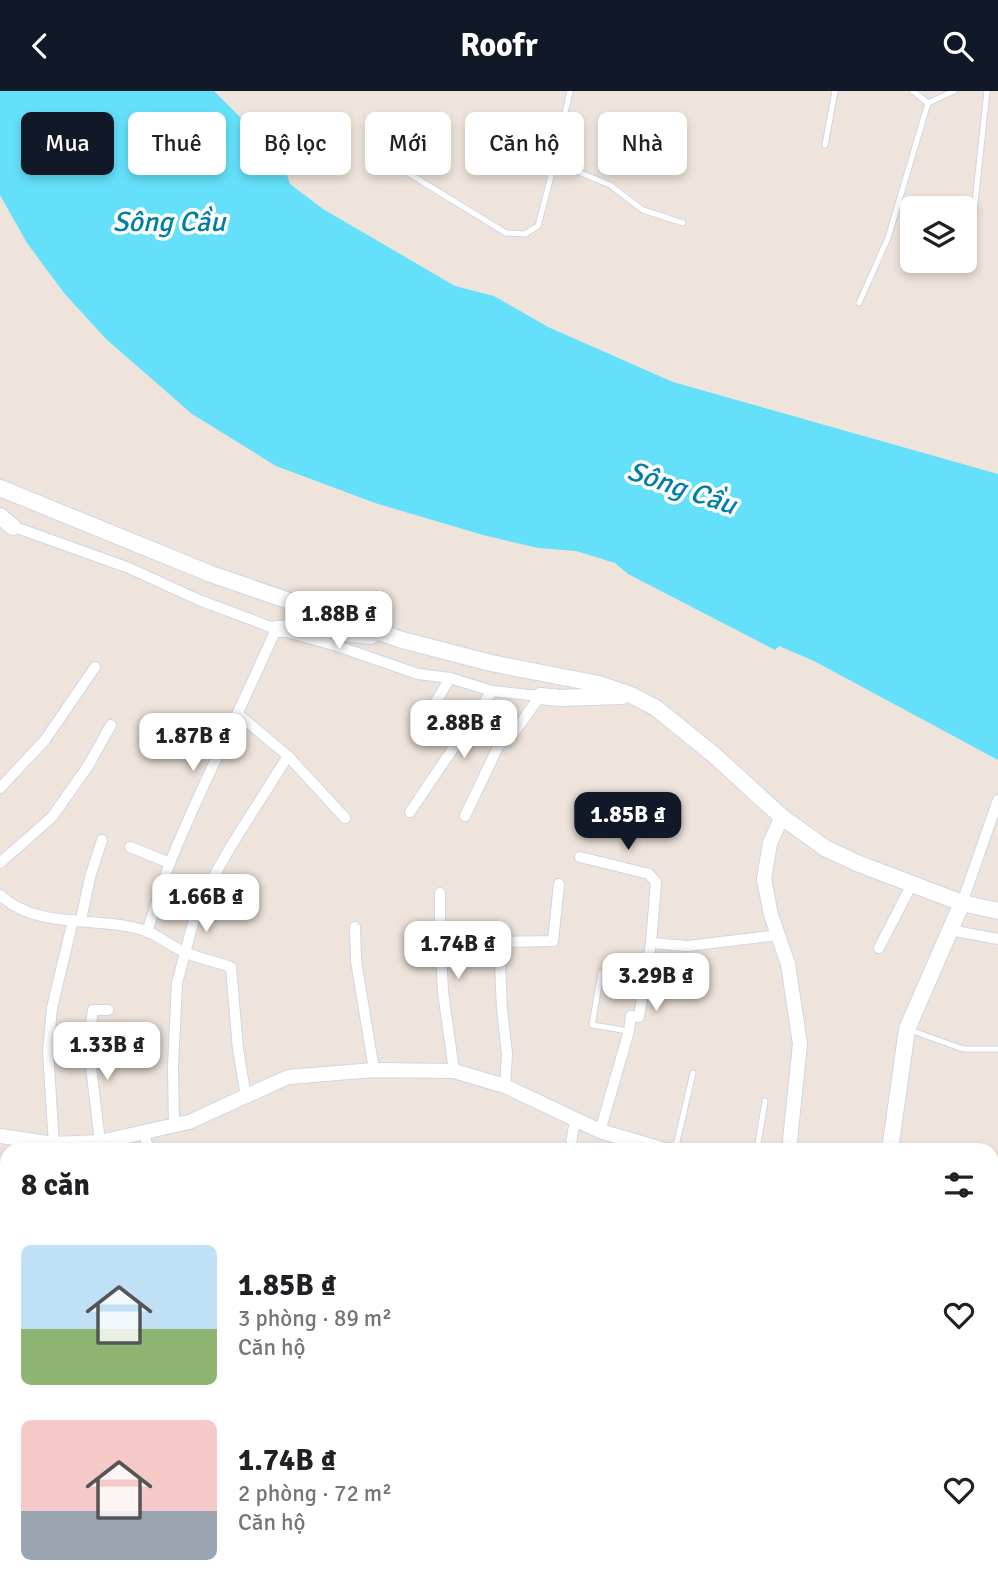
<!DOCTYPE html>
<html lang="vi">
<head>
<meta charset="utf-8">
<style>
  :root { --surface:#fff; --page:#f6f6f6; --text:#202124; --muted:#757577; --accent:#111827 }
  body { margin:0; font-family:Signika,sans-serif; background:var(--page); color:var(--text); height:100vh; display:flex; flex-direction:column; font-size:26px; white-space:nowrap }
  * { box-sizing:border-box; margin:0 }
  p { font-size:23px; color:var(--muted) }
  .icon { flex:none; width:38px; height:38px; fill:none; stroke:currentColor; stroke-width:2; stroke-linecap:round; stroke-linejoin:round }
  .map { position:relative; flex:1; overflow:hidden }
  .panel { position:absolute; left:0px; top:1052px; width:999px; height:450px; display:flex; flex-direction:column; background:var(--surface); border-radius:21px 21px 0 0; box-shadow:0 4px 10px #0003 }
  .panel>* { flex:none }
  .top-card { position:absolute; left:21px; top:21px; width:957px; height:63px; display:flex; gap:14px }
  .fabs { position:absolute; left:900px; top:105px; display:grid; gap:14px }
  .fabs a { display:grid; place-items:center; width:77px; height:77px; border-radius:10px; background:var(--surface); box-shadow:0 4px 10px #0003; font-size:35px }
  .price { position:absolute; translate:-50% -60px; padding:0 16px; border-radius:14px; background:#fff; color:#222; font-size:23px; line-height:46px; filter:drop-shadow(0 2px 4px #0008) }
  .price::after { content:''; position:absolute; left:50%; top:42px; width:21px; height:16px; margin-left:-10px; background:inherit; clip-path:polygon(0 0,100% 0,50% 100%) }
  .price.on { background:var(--accent); color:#fff }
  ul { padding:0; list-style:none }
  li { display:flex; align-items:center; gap:21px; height:175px; padding:0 21px }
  li span { display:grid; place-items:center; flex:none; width:196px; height:140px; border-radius:10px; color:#555 }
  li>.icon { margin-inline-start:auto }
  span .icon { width:84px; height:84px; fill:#fffc; stroke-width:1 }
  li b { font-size:30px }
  h2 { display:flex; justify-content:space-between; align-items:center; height:84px; padding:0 21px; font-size:30px }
  .pill { padding:0 24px; border-radius:10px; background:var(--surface); box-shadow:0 4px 10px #0003; font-size:24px; line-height:63px }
  .pill.on { background:var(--accent); color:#fff }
  header { display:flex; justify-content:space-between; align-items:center; height:91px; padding:0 21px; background:var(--accent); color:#fff; font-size:32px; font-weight:700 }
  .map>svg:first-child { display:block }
  .water { fill:#64e0fa }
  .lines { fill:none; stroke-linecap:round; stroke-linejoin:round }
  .service-casing { stroke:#d0d6e5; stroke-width:7 }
  .minor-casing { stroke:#d0d6e5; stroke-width:12 }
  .tertiary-casing { stroke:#d0d6e5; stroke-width:16 }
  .secondary-casing { stroke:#d0d6e5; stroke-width:18 }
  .service { stroke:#fff; stroke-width:5 }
  .minor { stroke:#fff; stroke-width:10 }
  .tertiary { stroke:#fff; stroke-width:14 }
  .secondary { stroke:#fff; stroke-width:16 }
  .labels { text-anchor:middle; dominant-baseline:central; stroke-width:7; stroke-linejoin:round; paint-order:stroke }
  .water-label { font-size:28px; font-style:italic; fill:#017ea8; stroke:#fff }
</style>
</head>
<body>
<header><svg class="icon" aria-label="back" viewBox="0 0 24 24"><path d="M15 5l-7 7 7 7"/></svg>Roofr<svg class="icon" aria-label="search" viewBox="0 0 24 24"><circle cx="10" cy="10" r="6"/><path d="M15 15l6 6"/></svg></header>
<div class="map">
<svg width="998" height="1501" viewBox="0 0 998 1501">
  <rect width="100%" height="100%" fill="#eee4db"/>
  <path class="water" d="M0,0H214L246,32L275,49L290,93L323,118L455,195L494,205L548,236L673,291L998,383V669L814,570L779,555L775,559L628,483L615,472L576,460L538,457L483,444L375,412L276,375L192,323L106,248L64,202L27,152L0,104Z"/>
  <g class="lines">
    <defs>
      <g id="service">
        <path d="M913,0L928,12L954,0"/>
        <path d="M825,54L835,0"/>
        <path d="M554,71L610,94L643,119L683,132"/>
        <path d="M408,82L506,142L525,143L538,135L551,85L570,0"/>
        <path d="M974,121L987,0"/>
        <path d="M859,212L888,147L928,12"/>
        <path d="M601,882L592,934L629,940"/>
        <path d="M910,939L963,958H998"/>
        <path d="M675,1059L693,982"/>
        <path d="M757,1059L765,1010"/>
      </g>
      <g id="minor">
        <path d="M9,434L129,477L199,509L276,538L337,555L418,583L450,587L492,600L540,605L513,643L505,648L498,656L465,725"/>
        <path d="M239,624L288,665L345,727"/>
        <path d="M422,634L450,587"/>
        <path d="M0,697L45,649L95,576"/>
        <path d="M410,721L492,600"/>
        <path d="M130,756L170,772"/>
        <path d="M580,766L649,783L656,791L651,852L639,926L631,925L629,940L600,1040"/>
        <path d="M0,772L52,726L88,675L111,634"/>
        <path d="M440,802V844L443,901L454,980"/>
        <path d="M0,804C39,840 99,824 146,840C159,845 171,855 184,861C199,867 215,871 231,876L238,958L246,1006"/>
        <path d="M962,812L998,709"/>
        <path d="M81,829L90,786L102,749"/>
        <path d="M355,836L356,870L374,979"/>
        <path d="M950,839L998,848"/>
        <path d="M147,841C155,817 162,792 171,769C203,691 242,616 276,538"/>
        <path d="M651,852L688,855L779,844"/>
        <path d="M879,857L912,793"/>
        <path d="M505,995L507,963L502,918L499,851L553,850L559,793"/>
        <path d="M174,1036L173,976L177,892L198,813L231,755L288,665"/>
        <path d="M144,1043L149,1059"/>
        <path d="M100,1051L88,951L93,919H108"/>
        <path d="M54,1053L48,960L52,917L73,829"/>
        <path d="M570,1059L575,1029"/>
        <path d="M992,1172H998"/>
        <path d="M0,1350L7,1353"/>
        <path d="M992,1360L998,1362"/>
        <path d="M39,1501L40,1494"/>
        <path d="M943,1501L944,1494"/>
      </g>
      <g id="tertiary">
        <path d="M782,726L770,752L764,788L771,824L788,873L800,953L789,1059"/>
        <path d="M0,1045L54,1053L100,1051L189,1031L288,986L374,979L454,980L505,995L600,1040L665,1059"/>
      </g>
      <g id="secondary">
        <path d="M0,397L211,483L402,549L491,572L599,593L631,604L656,617L714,664L782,726L825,757L857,772L912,793L962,812L998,820"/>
        <path d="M0,425L13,436"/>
        <path d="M276,538L297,537L371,545"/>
        <path d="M540,605L560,607L622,605"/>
        <path d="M890,1059L907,938L962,812"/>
        <path d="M822,1501L823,1494"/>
      </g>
    </defs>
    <use href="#service" class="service-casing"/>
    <use href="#minor" class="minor-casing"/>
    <use href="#tertiary" class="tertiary-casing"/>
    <use href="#secondary" class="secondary-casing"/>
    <use href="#service" class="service"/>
    <use href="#minor" class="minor"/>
    <use href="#tertiary" class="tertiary"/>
    <use href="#secondary" class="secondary"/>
  </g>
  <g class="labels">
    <g class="water-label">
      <text x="169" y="131">Sông Cầu</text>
      <text transform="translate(682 397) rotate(19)">Sông Cầu</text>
    </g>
  </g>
</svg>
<div class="fabs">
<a><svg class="icon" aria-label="layers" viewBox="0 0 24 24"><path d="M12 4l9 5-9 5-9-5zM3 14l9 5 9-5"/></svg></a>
</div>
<b class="price" style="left:339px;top:560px">1.88B ₫</b>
<b class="price" style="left:464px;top:669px">2.88B ₫</b>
<b class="price" style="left:193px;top:682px">1.87B ₫</b>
<b class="price on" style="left:628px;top:761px">1.85B ₫</b>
<b class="price" style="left:206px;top:843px">1.66B ₫</b>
<b class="price" style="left:458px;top:890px">1.74B ₫</b>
<b class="price" style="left:656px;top:922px">3.29B ₫</b>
<b class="price" style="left:107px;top:991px">1.33B ₫</b>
<div class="top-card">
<a class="pill on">Mua</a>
<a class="pill">Thuê</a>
<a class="pill">Bộ lọc</a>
<a class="pill">Mới</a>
<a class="pill">Căn hộ</a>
<a class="pill">Nhà</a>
</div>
<section class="panel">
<h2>8 căn<svg class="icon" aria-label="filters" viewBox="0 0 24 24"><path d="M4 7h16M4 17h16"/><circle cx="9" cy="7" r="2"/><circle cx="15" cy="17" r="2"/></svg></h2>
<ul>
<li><span style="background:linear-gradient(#bfe0f5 60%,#8fb573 0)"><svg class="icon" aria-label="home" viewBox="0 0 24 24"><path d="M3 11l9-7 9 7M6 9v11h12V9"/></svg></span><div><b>1.85B ₫</b><p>3 phòng · 89 m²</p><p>Căn hộ</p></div><svg class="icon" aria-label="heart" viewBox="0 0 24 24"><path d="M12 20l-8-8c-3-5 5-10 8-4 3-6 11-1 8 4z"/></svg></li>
<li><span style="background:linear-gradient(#f6c9c9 65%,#9aa5b1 0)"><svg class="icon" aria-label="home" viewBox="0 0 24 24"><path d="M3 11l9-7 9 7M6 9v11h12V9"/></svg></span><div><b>1.74B ₫</b><p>2 phòng · 72 m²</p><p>Căn hộ</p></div><svg class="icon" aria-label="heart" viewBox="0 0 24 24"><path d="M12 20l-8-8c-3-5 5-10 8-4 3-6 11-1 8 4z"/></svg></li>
</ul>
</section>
</div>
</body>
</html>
